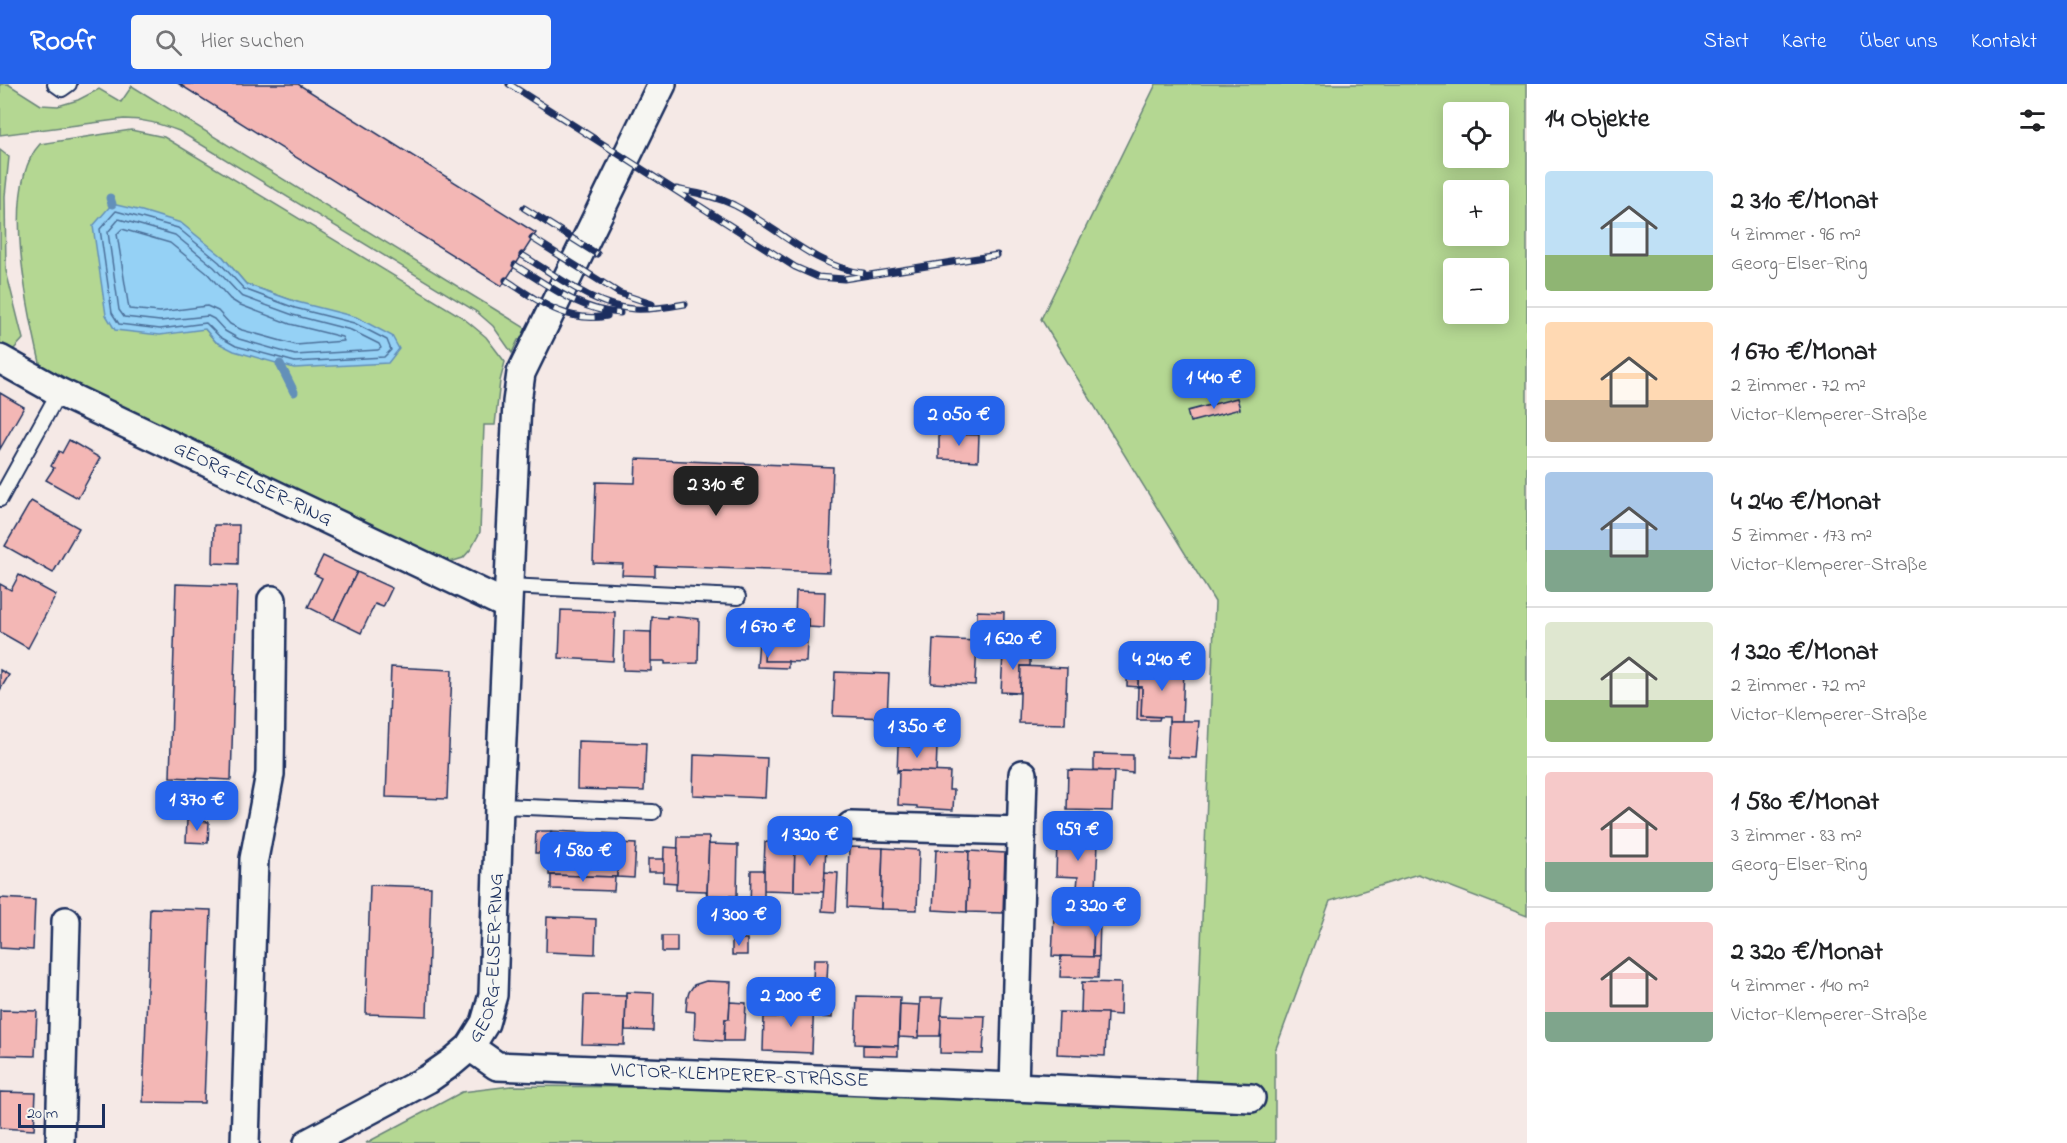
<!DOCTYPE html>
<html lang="de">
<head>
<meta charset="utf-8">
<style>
  :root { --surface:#fff; --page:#f6f6f6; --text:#202124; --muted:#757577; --line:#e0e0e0; --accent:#2563eb }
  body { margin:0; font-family:"Indie Flower",sans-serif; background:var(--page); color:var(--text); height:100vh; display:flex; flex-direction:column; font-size:22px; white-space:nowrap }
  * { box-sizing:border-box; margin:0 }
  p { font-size:20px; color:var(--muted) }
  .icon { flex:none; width:33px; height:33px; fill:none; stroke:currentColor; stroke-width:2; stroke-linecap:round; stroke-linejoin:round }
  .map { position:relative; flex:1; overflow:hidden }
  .side { display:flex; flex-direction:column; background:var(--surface); width:540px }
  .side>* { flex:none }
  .tools { position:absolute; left:1443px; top:18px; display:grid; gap:12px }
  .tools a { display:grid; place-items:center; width:66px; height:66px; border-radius:6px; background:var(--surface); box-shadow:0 3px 15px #0003; font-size:30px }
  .scale { position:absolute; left:18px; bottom:15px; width:87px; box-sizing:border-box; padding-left:6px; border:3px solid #1b2f5e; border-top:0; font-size:16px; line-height:21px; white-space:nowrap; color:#1b2f5e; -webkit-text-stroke:4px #f6f6f2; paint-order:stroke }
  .price { position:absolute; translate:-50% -51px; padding:0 14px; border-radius:12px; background:var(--accent); color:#fff; font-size:20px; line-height:39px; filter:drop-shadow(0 2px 3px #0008) }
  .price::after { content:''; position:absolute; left:50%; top:36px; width:18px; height:14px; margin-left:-9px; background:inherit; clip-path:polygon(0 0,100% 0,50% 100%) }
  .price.selected { background:#222; color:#fff }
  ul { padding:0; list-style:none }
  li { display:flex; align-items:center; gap:18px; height:150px; padding:0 18px }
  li+li { border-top:2px solid var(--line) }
  li span { display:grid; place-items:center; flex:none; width:168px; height:120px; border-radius:6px; color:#555 }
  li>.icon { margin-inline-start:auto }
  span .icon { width:72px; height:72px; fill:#fffc; stroke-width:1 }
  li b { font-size:26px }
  h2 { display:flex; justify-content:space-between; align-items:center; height:72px; padding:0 18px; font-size:26px }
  header { display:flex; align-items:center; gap:36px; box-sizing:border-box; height:84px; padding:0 30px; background:var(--accent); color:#fff }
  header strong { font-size:28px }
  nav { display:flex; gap:33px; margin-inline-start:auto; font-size:21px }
  .search { width:420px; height:54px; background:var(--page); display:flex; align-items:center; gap:15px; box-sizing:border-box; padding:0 21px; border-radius:6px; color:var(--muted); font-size:22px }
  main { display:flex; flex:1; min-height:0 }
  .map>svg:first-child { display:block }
  .green { fill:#b4d792; stroke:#688378; stroke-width:1.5; fill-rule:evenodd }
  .water { fill:#95d1f5; stroke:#6490b9; stroke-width:1.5 }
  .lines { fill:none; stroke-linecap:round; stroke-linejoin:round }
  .shore { stroke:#4c709a; stroke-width:1.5 }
  .stream { stroke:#6490b9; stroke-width:9 }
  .building { fill:#f3b7b5; stroke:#1b2f5e; stroke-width:1.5 }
  .service-casing { stroke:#1b2f5e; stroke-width:18 }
  .minor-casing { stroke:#1b2f5e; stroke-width:32 }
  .service { stroke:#f6f6f2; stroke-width:14 }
  .minor { stroke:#f6f6f2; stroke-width:27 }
  .rail-casing { stroke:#1b2f5e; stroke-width:7 }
  .rail { stroke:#f6f6f2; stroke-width:4.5; stroke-dasharray:14; stroke-linecap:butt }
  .labels { text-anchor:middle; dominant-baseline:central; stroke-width:4.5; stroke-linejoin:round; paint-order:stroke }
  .street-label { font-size:20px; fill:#1b2f5e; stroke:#f6f6f2 }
</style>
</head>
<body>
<header>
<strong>Roofr</strong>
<div class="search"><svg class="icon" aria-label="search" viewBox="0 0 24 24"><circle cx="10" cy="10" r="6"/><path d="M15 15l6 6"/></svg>Hier suchen</div>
<nav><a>Start</a><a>Karte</a><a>Über uns</a><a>Kontakt</a></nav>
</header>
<main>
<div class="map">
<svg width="1527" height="1059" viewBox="0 0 1527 1059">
  <rect width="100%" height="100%" fill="#f5e9e6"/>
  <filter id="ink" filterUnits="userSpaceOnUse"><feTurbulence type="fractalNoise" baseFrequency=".0167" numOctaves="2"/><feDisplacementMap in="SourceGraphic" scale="12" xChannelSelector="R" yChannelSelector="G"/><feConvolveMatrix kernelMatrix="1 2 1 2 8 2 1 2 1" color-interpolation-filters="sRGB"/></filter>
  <g filter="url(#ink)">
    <g class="green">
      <path d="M0,0H8L41,21L58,22L78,16L99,5L121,18L132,2L530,247L527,255L518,256L512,269L493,242L477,228L179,47C160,40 144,35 124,35L0,51Z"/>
      <path d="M1156,0H1527V832L1418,790L1330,817L1275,967V1059H366L462,1008L511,1002L1195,1007L1215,518L1041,235ZM1454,28H1498V74H1454ZM1454,106H1498V152H1454ZM1454,184H1498V230H1454Z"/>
      <path d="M131,46L164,53L462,233L486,253L505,278L500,297L495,341H484L480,448L471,465L463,474L447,479L117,326L41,283C28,227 0,103 40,60ZM223,173L246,200L297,218L216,258L205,245Z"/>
      <path d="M0,66L9,73L5,112L6,187L23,255L13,266L0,259Z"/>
    </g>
    <path class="water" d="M112,120L142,127L181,139L223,173L246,200L297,218L356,233L392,252L399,265L388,279L294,284L234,267L216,258L205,245L160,251L115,246L106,231L93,142Z"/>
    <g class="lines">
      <g class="shore">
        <path d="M116,127L178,144L219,178L244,205L295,224L354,239L387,256L391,266L384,273L295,278L236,262L220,253L206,239L160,245L119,240L112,229L100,145Z"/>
        <path d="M119,135L175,151L214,183L241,212L293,231L351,246L379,260L381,264L378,266L295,271L239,255L225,247L214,235L208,232L160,237L124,233L119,226L108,148Z"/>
        <path d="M122,145L170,159L208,190L230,215L238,220L290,240L342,253L344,257L296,261L242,246L230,240L218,227L207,222L160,228L129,225L117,150Z"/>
      </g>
      <g class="stream">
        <path d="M110,114L112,120"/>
        <path d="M280,280L294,308"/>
      </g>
    </g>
    <g class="building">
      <path d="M179,0H298L536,149L502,202Z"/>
      <path d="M0,309L24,323L0,365Z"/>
      <path d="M1237,314L1240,325L1190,338L1187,327Z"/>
      <path d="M939,350L979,351L978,377L939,375Z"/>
      <path d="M69,356L100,374L78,414L46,396L54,384L51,382L59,367L62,369Z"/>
      <path d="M636,375L833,383L829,488L655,482V492L622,491L623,480L593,479L596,398L635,399Z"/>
      <path d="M31,417L79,444L53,489L5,462Z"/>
      <path d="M214,441H239L238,480L213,479Z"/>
      <path d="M323,472L357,488L334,536L308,523L322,494L314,490Z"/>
      <path d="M357,488L392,504L383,523L375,520L361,549L334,536Z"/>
      <path d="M19,491L56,511L28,564L0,548V500L11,506Z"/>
      <path d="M176,500L237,502L231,696L170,693Z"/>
      <path d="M796,507L825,508L824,544L808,543V535H795Z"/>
      <path d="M561,526L615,528L613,577L559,574Z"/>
      <path d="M977,527L1004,528L1003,567L977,565Z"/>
      <path d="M667,532L699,535L698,579L665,580V577H650L652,533L667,534Z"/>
      <path d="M766,534L808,535L806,578L764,577Z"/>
      <path d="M624,547L651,548V587L623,586Z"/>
      <path d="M933,555L977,557L975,601L931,599Z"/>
      <path d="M759,556H765L764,577H788V584L757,583Z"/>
      <path d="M1003,569L1030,570V582H1021L1020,609L1001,608Z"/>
      <path d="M1128,573L1157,574L1156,583H1139L1138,603L1127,602Z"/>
      <path d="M1021,582L1067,584L1065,640L1019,639Z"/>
      <path d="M391,583L452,586L447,715L386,713Z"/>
      <path d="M1139,583L1184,585L1182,637H1169V633L1141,632L1142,603H1138Z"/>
      <path d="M0,586L9,591L0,606Z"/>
      <path d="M835,588L889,590L887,634L833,632Z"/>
      <path d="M1138,603H1142L1141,632L1160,633L1159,636H1137Z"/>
      <path d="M1169,637H1199L1196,674L1167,673Z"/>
      <path d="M578,657L646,659L644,707L577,705Z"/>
      <path d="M898,662L937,664L936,688L899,686L897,688Z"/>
      <path d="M1094,670L1133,671V689L1094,686Z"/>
      <path d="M694,671L767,674L765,714L693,711Z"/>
      <path d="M899,686L950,688L949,706H954L953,726L917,724V722L898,721Z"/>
      <path d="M1068,686L1114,687L1112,727L1067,726Z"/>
      <path d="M187,736L209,738L208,759L186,758Z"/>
      <path d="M1051,738L1086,740V757L1051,756Z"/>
      <path d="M536,747H551L550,769H535Z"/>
      <path d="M551,747L618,750L617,793L549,791Z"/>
      <path d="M678,753H709L707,811L706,807L676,806Z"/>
      <path d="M709,753V760L738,761L737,812L707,811Z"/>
      <path d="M1057,756L1098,758L1096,805L1077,804L1078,793L1056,792Z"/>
      <path d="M765,758L795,759L794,807L763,806Z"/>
      <path d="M618,759L636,760L634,794L617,793Z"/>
      <path d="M795,759L826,760L824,808L794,807Z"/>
      <path d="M664,763L678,764L677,799L663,798Z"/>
      <path d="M849,763L883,764L881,825L847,823Z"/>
      <path d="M883,764L919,766L917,826L881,825Z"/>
      <path d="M936,766L969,767L967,828L933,826Z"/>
      <path d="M969,767L1005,769L1003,829L967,828Z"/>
      <rect x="648" y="775" width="16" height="13"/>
      <path d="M751,786H764V824H750Z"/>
      <path d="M825,788L838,789L836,828L822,827Z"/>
      <path d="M551,791L615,793L614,807L551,805Z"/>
      <path d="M370,801L431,803L427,932L366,930Z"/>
      <path d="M0,814L35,816L33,866L0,864Z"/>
      <path d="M150,824L211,826L204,1019L143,1018Z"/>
      <path d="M1054,832L1094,834L1093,874L1052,872Z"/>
      <path d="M547,833L596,835L595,870L546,868Z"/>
      <path d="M1094,834H1100L1099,873H1093Z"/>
      <rect x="662" y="852" width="15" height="16"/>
      <rect x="732" y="855" width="15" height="16"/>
      <path d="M1061,872L1099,873L1098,894L1060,893Z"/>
      <path d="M814,875H828L827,896L813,895Z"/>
      <path d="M706,897L731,898L729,935H725L724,957L694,955L695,928L686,927L687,915L689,908L694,901Z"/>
      <path d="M1082,898L1121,899L1120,931L1081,928Z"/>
      <path d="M626,908L654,909L653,947L625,946Z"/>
      <path d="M821,910H833L832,934L820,933Z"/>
      <path d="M584,911L626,912L624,961L582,960Z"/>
      <path d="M787,912H814L812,969L763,967L764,933H786Z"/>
      <path d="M857,912L900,913L898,962L855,960Z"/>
      <path d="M920,914H943L940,952H919Z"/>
      <path d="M730,918L746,919L744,957H724L725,935H729Z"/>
      <path d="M900,920L920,921L918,954L899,953Z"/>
      <path d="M0,926L37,927L35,972L0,971Z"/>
      <path d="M1059,928L1107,929L1105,972L1057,970Z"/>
      <path d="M941,931L985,932L983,970L940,969Z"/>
      <path d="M863,961L898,962V972L863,971Z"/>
      <path d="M0,1008L36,1009L34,1046L0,1044Z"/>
    </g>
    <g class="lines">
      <defs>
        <g id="service">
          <path d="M55,0L62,5L69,0"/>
          <path d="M0,415L59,308"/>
          <path d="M508,502L738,513"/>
          <path d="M499,722L653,728"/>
        </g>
        <g id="minor">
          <path id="s1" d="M0,275L59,308L507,521"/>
          <path d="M851,742L1021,747"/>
          <path id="s2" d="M470,963L497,982L1014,1003L1023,690"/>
          <path d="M1014,1003L1251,1014"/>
          <path d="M60,1059L66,837"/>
          <path d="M245,1059L254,775L270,690L272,516"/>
          <path id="s3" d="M308,1059L428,995L451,979L470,963L485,939L493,911L499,722L517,318L521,289L662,0"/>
        </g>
      </defs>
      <use href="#service" class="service-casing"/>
      <use href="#minor" class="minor-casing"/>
      <use href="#service" class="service"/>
      <use href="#minor" class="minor"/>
      <defs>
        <g id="rail">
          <path d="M509,0L795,183L818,193L844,195L997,171"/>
          <path d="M676,105C696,109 715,112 734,121C777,143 813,182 863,189"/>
          <path d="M524,124L597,170"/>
          <path d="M532,154L619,209L652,220"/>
          <path d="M522,171C554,190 595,223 634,225C650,226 668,223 685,220"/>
          <path d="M515,181C548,201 580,227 620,229"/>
          <path d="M506,196C537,216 567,240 607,232"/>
        </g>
      </defs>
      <use href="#rail" class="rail-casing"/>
      <use href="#rail" class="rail"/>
    </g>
  </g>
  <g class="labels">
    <g class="street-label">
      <text stroke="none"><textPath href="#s1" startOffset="282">GEORG-ELSER-RING</textPath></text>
      <text stroke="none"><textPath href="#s3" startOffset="282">GEORG-ELSER-RING</textPath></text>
      <text stroke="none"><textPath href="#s2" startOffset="276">VICTOR-KLEMPERER-STRASSE</textPath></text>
    </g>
  </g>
</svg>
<div class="tools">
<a><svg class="icon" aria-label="locate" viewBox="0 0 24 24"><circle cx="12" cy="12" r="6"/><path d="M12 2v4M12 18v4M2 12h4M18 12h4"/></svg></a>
<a>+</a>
<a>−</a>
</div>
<div class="scale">20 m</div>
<b class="price" style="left:1214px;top:326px">1 440 €</b>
<b class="price" style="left:959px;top:363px">2 050 €</b>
<b class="price selected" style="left:716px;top:433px">2 310 €</b>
<b class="price" style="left:768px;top:575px">1 670 €</b>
<b class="price" style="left:1013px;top:587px">1 620 €</b>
<b class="price" style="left:1162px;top:608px">4 240 €</b>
<b class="price" style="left:917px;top:675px">1 350 €</b>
<b class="price" style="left:197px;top:748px">1 370 €</b>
<b class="price" style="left:1078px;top:778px">959 €</b>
<b class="price" style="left:810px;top:783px">1 320 €</b>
<b class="price" style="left:583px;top:799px">1 580 €</b>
<b class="price" style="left:1096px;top:854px">2 320 €</b>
<b class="price" style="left:739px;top:863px">1 300 €</b>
<b class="price" style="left:791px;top:944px">2 200 €</b>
</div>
<section class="side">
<h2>14 Objekte<svg class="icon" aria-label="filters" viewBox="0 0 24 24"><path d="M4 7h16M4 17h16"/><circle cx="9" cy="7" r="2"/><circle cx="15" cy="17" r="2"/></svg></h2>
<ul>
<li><span style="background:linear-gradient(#bfe0f5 70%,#8fb573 0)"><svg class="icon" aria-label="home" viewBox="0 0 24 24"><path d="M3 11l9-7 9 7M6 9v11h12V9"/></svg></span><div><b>2 310 €/Monat</b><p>4 Zimmer · 96 m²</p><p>Georg-Elser-Ring</p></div></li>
<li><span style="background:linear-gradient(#ffd9b3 65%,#b9a48a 0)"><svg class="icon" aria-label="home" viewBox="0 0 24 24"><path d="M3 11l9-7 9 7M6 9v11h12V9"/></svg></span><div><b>1 670 €/Monat</b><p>2 Zimmer · 72 m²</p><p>Victor-Klemperer-Straße</p></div></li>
<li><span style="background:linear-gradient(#a9c7e8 65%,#7fa58c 0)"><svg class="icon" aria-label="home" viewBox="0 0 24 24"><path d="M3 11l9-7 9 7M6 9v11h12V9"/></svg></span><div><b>4 240 €/Monat</b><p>5 Zimmer · 173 m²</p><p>Victor-Klemperer-Straße</p></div></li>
<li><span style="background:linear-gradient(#dfe7d0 65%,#8fb573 0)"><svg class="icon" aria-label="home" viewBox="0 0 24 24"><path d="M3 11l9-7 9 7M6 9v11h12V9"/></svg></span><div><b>1 320 €/Monat</b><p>2 Zimmer · 72 m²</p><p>Victor-Klemperer-Straße</p></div></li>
<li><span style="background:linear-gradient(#f6c9c9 75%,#7fa58c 0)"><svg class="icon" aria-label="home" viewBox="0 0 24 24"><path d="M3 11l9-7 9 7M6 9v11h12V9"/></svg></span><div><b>1 580 €/Monat</b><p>3 Zimmer · 83 m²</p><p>Georg-Elser-Ring</p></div></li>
<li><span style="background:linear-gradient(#f6c9c9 75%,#7fa58c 0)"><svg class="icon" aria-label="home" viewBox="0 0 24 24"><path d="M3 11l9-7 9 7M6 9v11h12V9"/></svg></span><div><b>2 320 €/Monat</b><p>4 Zimmer · 140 m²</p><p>Victor-Klemperer-Straße</p></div></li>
</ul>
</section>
</main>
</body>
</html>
